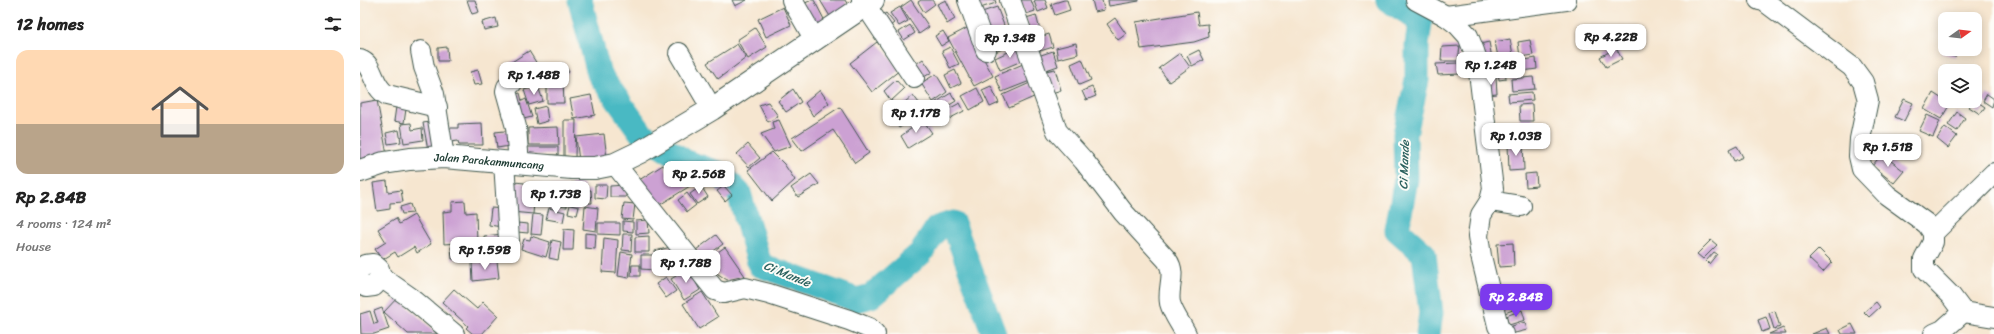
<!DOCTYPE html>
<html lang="en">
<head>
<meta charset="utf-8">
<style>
  :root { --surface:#fff; --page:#f2f2f2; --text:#222; --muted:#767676; --line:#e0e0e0; --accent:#7c3aed }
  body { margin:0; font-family:Sriracha,sans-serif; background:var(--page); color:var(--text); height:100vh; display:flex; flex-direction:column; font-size:15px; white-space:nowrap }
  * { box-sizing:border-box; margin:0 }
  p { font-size:13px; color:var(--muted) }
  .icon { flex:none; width:22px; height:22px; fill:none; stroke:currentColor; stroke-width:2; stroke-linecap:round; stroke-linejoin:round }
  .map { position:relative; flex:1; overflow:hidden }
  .details { display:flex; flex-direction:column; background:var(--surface); width:360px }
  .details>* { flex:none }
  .needle { width:26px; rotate:75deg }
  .controls { position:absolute; left:1578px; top:12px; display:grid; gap:8px }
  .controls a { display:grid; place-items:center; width:44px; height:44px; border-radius:8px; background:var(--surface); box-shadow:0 2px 10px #0003; font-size:20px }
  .price { position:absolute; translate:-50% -34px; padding:0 9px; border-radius:8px; background:#fff; color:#222; font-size:13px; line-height:26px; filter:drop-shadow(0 1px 2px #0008) }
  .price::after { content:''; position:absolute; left:50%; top:24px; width:12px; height:9px; margin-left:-6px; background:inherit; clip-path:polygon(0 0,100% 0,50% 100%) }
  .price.active { background:var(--accent); color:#fff }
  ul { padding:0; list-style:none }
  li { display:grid; align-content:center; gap:8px; height:212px; padding:0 16px }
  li+li { border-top:1px solid var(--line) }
  li span { display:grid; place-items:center; height:124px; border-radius:12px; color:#555 }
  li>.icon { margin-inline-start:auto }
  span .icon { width:72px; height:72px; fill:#fffc; stroke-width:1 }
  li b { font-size:17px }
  h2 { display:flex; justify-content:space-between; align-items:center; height:48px; padding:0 16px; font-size:17px }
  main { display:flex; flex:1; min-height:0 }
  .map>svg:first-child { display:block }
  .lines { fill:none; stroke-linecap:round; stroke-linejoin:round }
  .river { stroke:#4ab9c3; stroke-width:25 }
  .building { fill:#cca1d3 }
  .minor-casing { stroke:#3f564b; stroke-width:22 }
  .major-casing { stroke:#3f564b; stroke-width:24 }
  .minor { stroke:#fff; stroke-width:20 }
  .major { stroke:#fff; stroke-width:22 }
  .labels { text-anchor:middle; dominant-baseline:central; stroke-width:4; stroke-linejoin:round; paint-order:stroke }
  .street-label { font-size:11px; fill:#1f3d34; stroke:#fdfcf7 }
  .water-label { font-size:12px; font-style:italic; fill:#2c625f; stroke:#fdfcf7 }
</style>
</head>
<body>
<main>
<section class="details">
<h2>12 homes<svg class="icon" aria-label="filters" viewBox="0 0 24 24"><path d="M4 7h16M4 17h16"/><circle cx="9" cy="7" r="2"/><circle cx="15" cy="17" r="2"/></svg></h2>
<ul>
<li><span style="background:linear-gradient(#ffd9b3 60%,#b9a48a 0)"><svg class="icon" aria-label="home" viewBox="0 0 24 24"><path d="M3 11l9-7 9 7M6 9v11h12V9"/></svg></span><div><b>Rp 2.84B</b><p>4 rooms · 124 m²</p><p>House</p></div></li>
</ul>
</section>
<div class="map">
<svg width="1634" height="334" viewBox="0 0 1634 334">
  <rect width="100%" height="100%" fill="#fdfcf7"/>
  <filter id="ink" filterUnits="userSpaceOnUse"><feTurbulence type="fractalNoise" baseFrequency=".025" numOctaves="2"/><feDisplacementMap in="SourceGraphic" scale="8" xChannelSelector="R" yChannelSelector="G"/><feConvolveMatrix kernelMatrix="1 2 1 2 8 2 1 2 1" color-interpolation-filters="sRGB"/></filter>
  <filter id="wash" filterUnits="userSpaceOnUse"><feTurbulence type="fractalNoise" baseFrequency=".012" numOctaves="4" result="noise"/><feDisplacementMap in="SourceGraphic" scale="16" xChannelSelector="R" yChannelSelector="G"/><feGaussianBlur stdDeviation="0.9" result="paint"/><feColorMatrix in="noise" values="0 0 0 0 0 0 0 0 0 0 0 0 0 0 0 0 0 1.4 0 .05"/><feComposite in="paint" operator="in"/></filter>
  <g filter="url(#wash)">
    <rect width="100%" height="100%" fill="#f6e6d0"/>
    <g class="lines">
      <g class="river">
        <path d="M220,0L239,74L282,134L326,162L359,173L379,193L400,265L497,300L511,296L561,253L577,228L593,223L634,334"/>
        <path d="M1028,0L1052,15L1060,23L1057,45V80L1045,134L1046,179L1037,230L1064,254L1071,313L1068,334"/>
      </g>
    </g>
    <g id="blocks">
      <g class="building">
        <path d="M107,0H115L119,12L112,14Z"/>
        <path d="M372,0H387L375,6Z"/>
        <path d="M451,0H454L468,27L455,34L440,6Z"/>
        <path d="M460,0H485L489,7L471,18Z"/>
        <path d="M551,0L569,27L559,34L541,7Z"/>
        <path d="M561,0H572L575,4L564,12L558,2Z"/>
        <path d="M586,0L595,19L587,24L577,4Z"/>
        <path d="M610,0H635L636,3L614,10Z"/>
        <path d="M660,0H671L675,11L666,14Z"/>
        <path d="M676,0H685L688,8L678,12L674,1Z"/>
        <path d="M704,0H707L710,10L695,15L691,4Z"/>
        <path d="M732,0H742L744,10L735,12Z"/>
        <path d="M748,0H779V1L749,6Z"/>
        <path d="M423,7L431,25L406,37L398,19Z"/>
        <path d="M540,7L548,21L539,26L530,13Z"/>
        <path d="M637,7L645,28L627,34L619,13Z"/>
        <path d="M837,12L839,25L848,24L849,37L834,42L781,49L776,22Z"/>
        <path d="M526,13L534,23L526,29L519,18Z"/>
        <path d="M676,15L681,34L671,37L666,18Z"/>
        <path d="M136,18L138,27L124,30L122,22Z"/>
        <path d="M755,18L766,34L758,40L747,24Z"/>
        <path d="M550,25L555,33L544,40L539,32Z"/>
        <path d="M395,28L407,47L388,59L377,40Z"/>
        <path d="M607,28L633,76L614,86L588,38Z"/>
        <path d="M583,31L589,41L581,46L575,36Z"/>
        <path d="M651,31L656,43L633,53L628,39Z"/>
        <path d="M689,34L693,47L677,52L674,39Z"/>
        <path d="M1150,39L1153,55L1138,57L1135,42Z"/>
        <path d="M1170,40L1173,55L1160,57L1158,42Z"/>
        <path d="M517,42L540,70L512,92L490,63Z"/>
        <path d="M1129,42L1133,64L1121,66L1116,45Z"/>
        <path d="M716,43L718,54L698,59L696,48Z"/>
        <path d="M1585,43V49H1597L1595,57L1582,53Z"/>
        <path d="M377,44L386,58L358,79L347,63Z"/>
        <path d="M1100,46L1098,61H1081L1082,47Z"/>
        <path d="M87,47L88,61H78V48Z"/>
        <path d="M590,47L599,64L590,68L582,51Z"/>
        <path d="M659,47L664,60L640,70L635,58Z"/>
        <path d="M1256,48L1262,59L1246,67L1240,57Z"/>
        <path d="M839,50L844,60L832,66L827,56Z"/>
        <path d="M169,51L177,64L166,71L169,74L157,81L147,65Z"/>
        <path d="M693,51L698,66L680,72L675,57Z"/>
        <path d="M820,53L830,67L809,82L799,68Z"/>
        <path d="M1176,58L1177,69L1155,72L1154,62Z"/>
        <path d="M563,59L572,72L561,79L553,66Z"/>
        <path d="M722,59L731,80L719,85L711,64Z"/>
        <path d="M203,63L209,72L202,77L196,68Z"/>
        <path d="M1099,63L1100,74L1078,75L1076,64Z"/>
        <path d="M1145,63L1146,79L1139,80L1137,64Z"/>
        <path d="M663,64L670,81L642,92L635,76Z"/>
        <path d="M695,69L701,90L692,93L686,71Z"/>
        <path d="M118,70L122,84L114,85L110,72Z"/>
        <path d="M595,70L601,83L591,88L585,75Z"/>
        <path d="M576,74L587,92L573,102L561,83Z"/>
        <path d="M1126,77H1136L1137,94L1126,95Z"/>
        <path d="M1173,77L1175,89L1152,91L1151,79Z"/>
        <path d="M187,80H203L204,103H187Z"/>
        <path d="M536,80L544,89L531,101L524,91Z"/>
        <path d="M670,83L676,96L649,108L643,95Z"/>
        <path d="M178,86L183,101L169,105L164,90Z"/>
        <path d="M631,86L639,103L630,107L622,90Z"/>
        <path d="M732,87L736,96L726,100L722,91Z"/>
        <path d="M617,88L624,102L610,110L602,96Z"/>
        <path d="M433,89L441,102L426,112L418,101Z"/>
        <path d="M460,90L469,103L453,116L445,103Z"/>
        <path d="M1172,92L1173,100L1149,102L1148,94Z"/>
        <path d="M160,93L162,101L166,99L172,117L159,120L152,95Z"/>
        <path d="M591,93L596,101L578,112L573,104Z"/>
        <path d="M1573,93L1590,104L1581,119L1564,109Z"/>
        <path d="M1627,94L1634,99L1632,107L1623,101Z"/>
        <path d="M231,95L235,115L214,119L210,99Z"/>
        <path d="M553,95L565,111L553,119L544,103Z"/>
        <path d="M1544,99L1553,103L1544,121L1535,117Z"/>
        <path d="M17,100L27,155L0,160V103Z"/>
        <path d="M1615,100L1625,107L1620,114L1609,107Z"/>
        <path d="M408,102L418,116L408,122L399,105Z"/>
        <path d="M536,102L548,122L539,128L528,110Z"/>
        <path d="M600,103L604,111L581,123L577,115Z"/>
        <path d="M1172,104L1173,121H1160L1159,105Z"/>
        <path d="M186,106L188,121L177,124L174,109Z"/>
        <path d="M36,107L46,109L44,123L34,121Z"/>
        <path d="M480,107L509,153L495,163L473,130L442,151L432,138Z"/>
        <path d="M1597,112L1605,118L1597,131L1588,125Z"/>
        <path d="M1567,115L1580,121L1573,137L1559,131Z"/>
        <path d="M204,120H216L215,157L204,156Z"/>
        <path d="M419,120L431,146L414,152L401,134L414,129L412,122Z"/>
        <path d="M563,120L572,133L548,148L541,136Z"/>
        <path d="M76,121L81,148L68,150L63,123Z"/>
        <path d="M51,123L52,130L62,128L63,140L44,143L41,124Z"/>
        <path d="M122,123L123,145H99L98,141L90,142L89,128H98V124Z"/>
        <path d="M1161,125L1163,138L1138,142L1136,129Z"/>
        <path d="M198,127L199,145H168V128Z"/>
        <path d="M1585,127L1597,136L1588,148L1577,139Z"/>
        <path d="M39,130L41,142L28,144L26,133Z"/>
        <path d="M154,130L156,145L137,148L135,132Z"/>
        <path d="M244,134L247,158L219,161L216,137Z"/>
        <path d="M1163,143L1164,170L1149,171L1148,144Z"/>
        <path d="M388,144L400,158L389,167L377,154Z"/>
        <path d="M1377,146L1383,157L1374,161L1369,150Z"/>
        <rect x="166" y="147" width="32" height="8"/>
        <path d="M412,152L424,164L435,180L412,201L388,170Z"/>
        <path d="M1522,154L1544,171L1534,183L1512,166Z"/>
        <path d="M303,165L310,176L320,169L330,186L293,209L276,182Z"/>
        <path d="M1176,173L1177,186L1166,187L1165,174Z"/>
        <path d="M451,174L459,184L438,197L431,188Z"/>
        <path d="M27,181L28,192L41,190L43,202L30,203V209L17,211L13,183Z"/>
        <path d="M154,182L208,187L207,207L174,204L175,192L173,214L151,212Z"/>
        <path d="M211,183H223L224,190H231L232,203L212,204Z"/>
        <path d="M235,185H247L246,199L235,198Z"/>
        <path d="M266,185V197H250V186Z"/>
        <path d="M341,186L348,197L337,204L330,194Z"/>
        <path d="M364,186L372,195L365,201L357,191Z"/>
        <path d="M327,193L336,205L327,212L318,200Z"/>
        <path d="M105,201L106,213L116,212L117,242L84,244L83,212L92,211V202Z"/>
        <path d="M264,203L275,204L273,220L262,219Z"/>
        <path d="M50,204L53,213L42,214L40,207Z"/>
        <path d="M210,205L219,207L217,215L208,213Z"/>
        <path d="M225,206L238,208L236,231L223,229Z"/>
        <path d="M131,208L144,209L142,227L129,225Z"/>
        <path d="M189,208L205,212L203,222L186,219Z"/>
        <path d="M173,214L183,215L181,235L171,234Z"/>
        <path d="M54,215L71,244L57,253L54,247L38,257L35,252L22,260L15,249L26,242L18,229L36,218L39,224Z"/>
        <path d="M288,220L289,233L276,234V221Z"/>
        <path d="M263,221L273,222V232L263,231Z"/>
        <path d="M157,223L168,224V233L157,232Z"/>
        <path d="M238,223H260V235L238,234Z"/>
        <path d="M204,229L214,230L213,250H203Z"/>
        <path d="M225,233L236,234L235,249L225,248Z"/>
        <path d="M143,234L145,259L126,261L124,236Z"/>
        <path d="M263,234H272L271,251L262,250Z"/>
        <path d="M356,235L363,244L343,259L336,250Z"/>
        <path d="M171,236L190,242L186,257L161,249L164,239L170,240Z"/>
        <path d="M289,236V252H275V237Z"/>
        <path d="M244,238L258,240L256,273L242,272Z"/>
        <path d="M192,240L201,242L198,260L189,258Z"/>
        <path d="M1351,240L1357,245L1343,259L1337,254Z"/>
        <path d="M1153,243L1154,266L1139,267L1137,244Z"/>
        <path d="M114,246L115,257L92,259L91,247Z"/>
        <path d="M315,246L319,264L299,269L295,251Z"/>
        <path d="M365,247L385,276L367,280L342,263Z"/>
        <path d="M1459,249L1472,262L1463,272L1449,259Z"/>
        <path d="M261,252L272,254L269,278L258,276Z"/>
        <path d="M1354,252L1357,254L1349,264L1346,261Z"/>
        <path d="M281,255H294V270L281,269Z"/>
        <path d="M137,261L139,278L113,281L112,263Z"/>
        <path d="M272,265H280V276H271Z"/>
        <path d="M328,269L340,290L324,300L311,279Z"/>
        <path d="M306,277L316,291L306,298L296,284Z"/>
        <path d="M94,289L117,309L123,302L138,316L122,334H113L106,328L108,326L82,302Z"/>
        <path d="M342,292L358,317L339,329L323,304Z"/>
        <path d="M38,297L45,304L77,334H48L24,312Z"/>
        <path d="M1149,297L1153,310L1142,314L1138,300Z"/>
        <path d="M1516,302L1520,307L1509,317L1504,312Z"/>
        <path d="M22,308L29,329L14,334H1L0,314L10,311L14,324L18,323L14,311Z"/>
        <path d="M1162,310L1165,320L1149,325L1146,316Z"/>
        <path d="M1415,311L1420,327L1414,329L1409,313Z"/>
        <path d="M1406,317L1410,329L1402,332L1398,320Z"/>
        <path d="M1165,322L1167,330L1151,334L1149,327Z"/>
        <path d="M1492,324L1497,334H1482L1480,330Z"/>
        <path d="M1423,328L1426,334H1409Z"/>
        <path d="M1467,328L1470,334H1452Z"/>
      </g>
    </g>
  </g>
  <g filter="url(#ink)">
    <use href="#blocks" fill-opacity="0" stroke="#3f564b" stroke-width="1"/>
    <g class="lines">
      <defs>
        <g id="minor">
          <path d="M432,0L455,40"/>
          <path d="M502,0L554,78"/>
          <path d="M608,0L626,50"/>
          <path d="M650,0L697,131L724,161L763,212L807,260C817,274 807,287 810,303C813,314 821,324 826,334"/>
          <path d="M1056,0L1086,16L1098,25L1108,36L1114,51L1118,64L1133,189L1130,201L1121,215L1118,236L1121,256L1138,326L1143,334"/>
          <path d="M1399,0L1404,1L1492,67L1503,82L1508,100L1500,139L1499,156L1502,169L1527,195L1567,224L1573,233V242L1564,259V269L1591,296L1603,312L1634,317"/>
          <path d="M1086,16L1206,0"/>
          <path d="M61,51L64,67L74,94L84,157"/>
          <path d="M319,53L352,109"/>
          <path d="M0,60C15,65 11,86 27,95L77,107"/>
          <path d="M152,83L147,87L146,91L156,127L159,164"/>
          <path d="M144,162L149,240"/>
          <path d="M255,164L355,290L364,293L385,288L409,294L489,320L509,328L515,334"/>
          <path d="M1130,201L1161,206"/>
          <path d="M1573,233L1634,173"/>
          <path d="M0,269L5,265L13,264L19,269L21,277L14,286L6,287L0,283"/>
          <path d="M21,277L51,298L94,334"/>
          <path d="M1574,334L1583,330L1603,312"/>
        </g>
        <g id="major">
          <path id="s1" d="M0,171L24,163L50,159L84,157L212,168H235L255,164L280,152L352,109L513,0"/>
        </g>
      </defs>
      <use href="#minor" class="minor-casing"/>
      <use href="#major" class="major-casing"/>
      <use href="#minor" class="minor"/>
      <use href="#major" class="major"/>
    </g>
  </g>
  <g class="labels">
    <g class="street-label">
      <text stroke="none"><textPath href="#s1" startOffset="131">Jalan Parakanmuncang</textPath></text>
    </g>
    <g class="water-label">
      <text transform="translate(1044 165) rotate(-88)">Ci Mande</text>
      <text transform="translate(427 274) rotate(22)">Ci Mande</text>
    </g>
  </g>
</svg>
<div class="controls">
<a><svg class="needle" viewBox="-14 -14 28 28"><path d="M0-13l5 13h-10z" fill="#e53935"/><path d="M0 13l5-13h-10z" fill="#767676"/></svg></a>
<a><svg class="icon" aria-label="layers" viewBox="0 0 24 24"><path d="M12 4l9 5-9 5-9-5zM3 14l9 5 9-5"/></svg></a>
</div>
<b class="price" style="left:1251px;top:58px">Rp 4.22B</b>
<b class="price" style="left:650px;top:59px">Rp 1.34B</b>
<b class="price" style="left:1131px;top:86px">Rp 1.24B</b>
<b class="price" style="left:174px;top:96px">Rp 1.48B</b>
<b class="price" style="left:556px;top:134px">Rp 1.17B</b>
<b class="price" style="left:1156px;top:157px">Rp 1.03B</b>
<b class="price" style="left:1528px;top:168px">Rp 1.51B</b>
<b class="price" style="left:339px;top:195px">Rp 2.56B</b>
<b class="price" style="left:196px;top:215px">Rp 1.73B</b>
<b class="price" style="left:125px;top:271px">Rp 1.59B</b>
<b class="price" style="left:326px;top:284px">Rp 1.78B</b>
<b class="price active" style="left:1156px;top:318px">Rp 2.84B</b>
</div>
</main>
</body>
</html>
